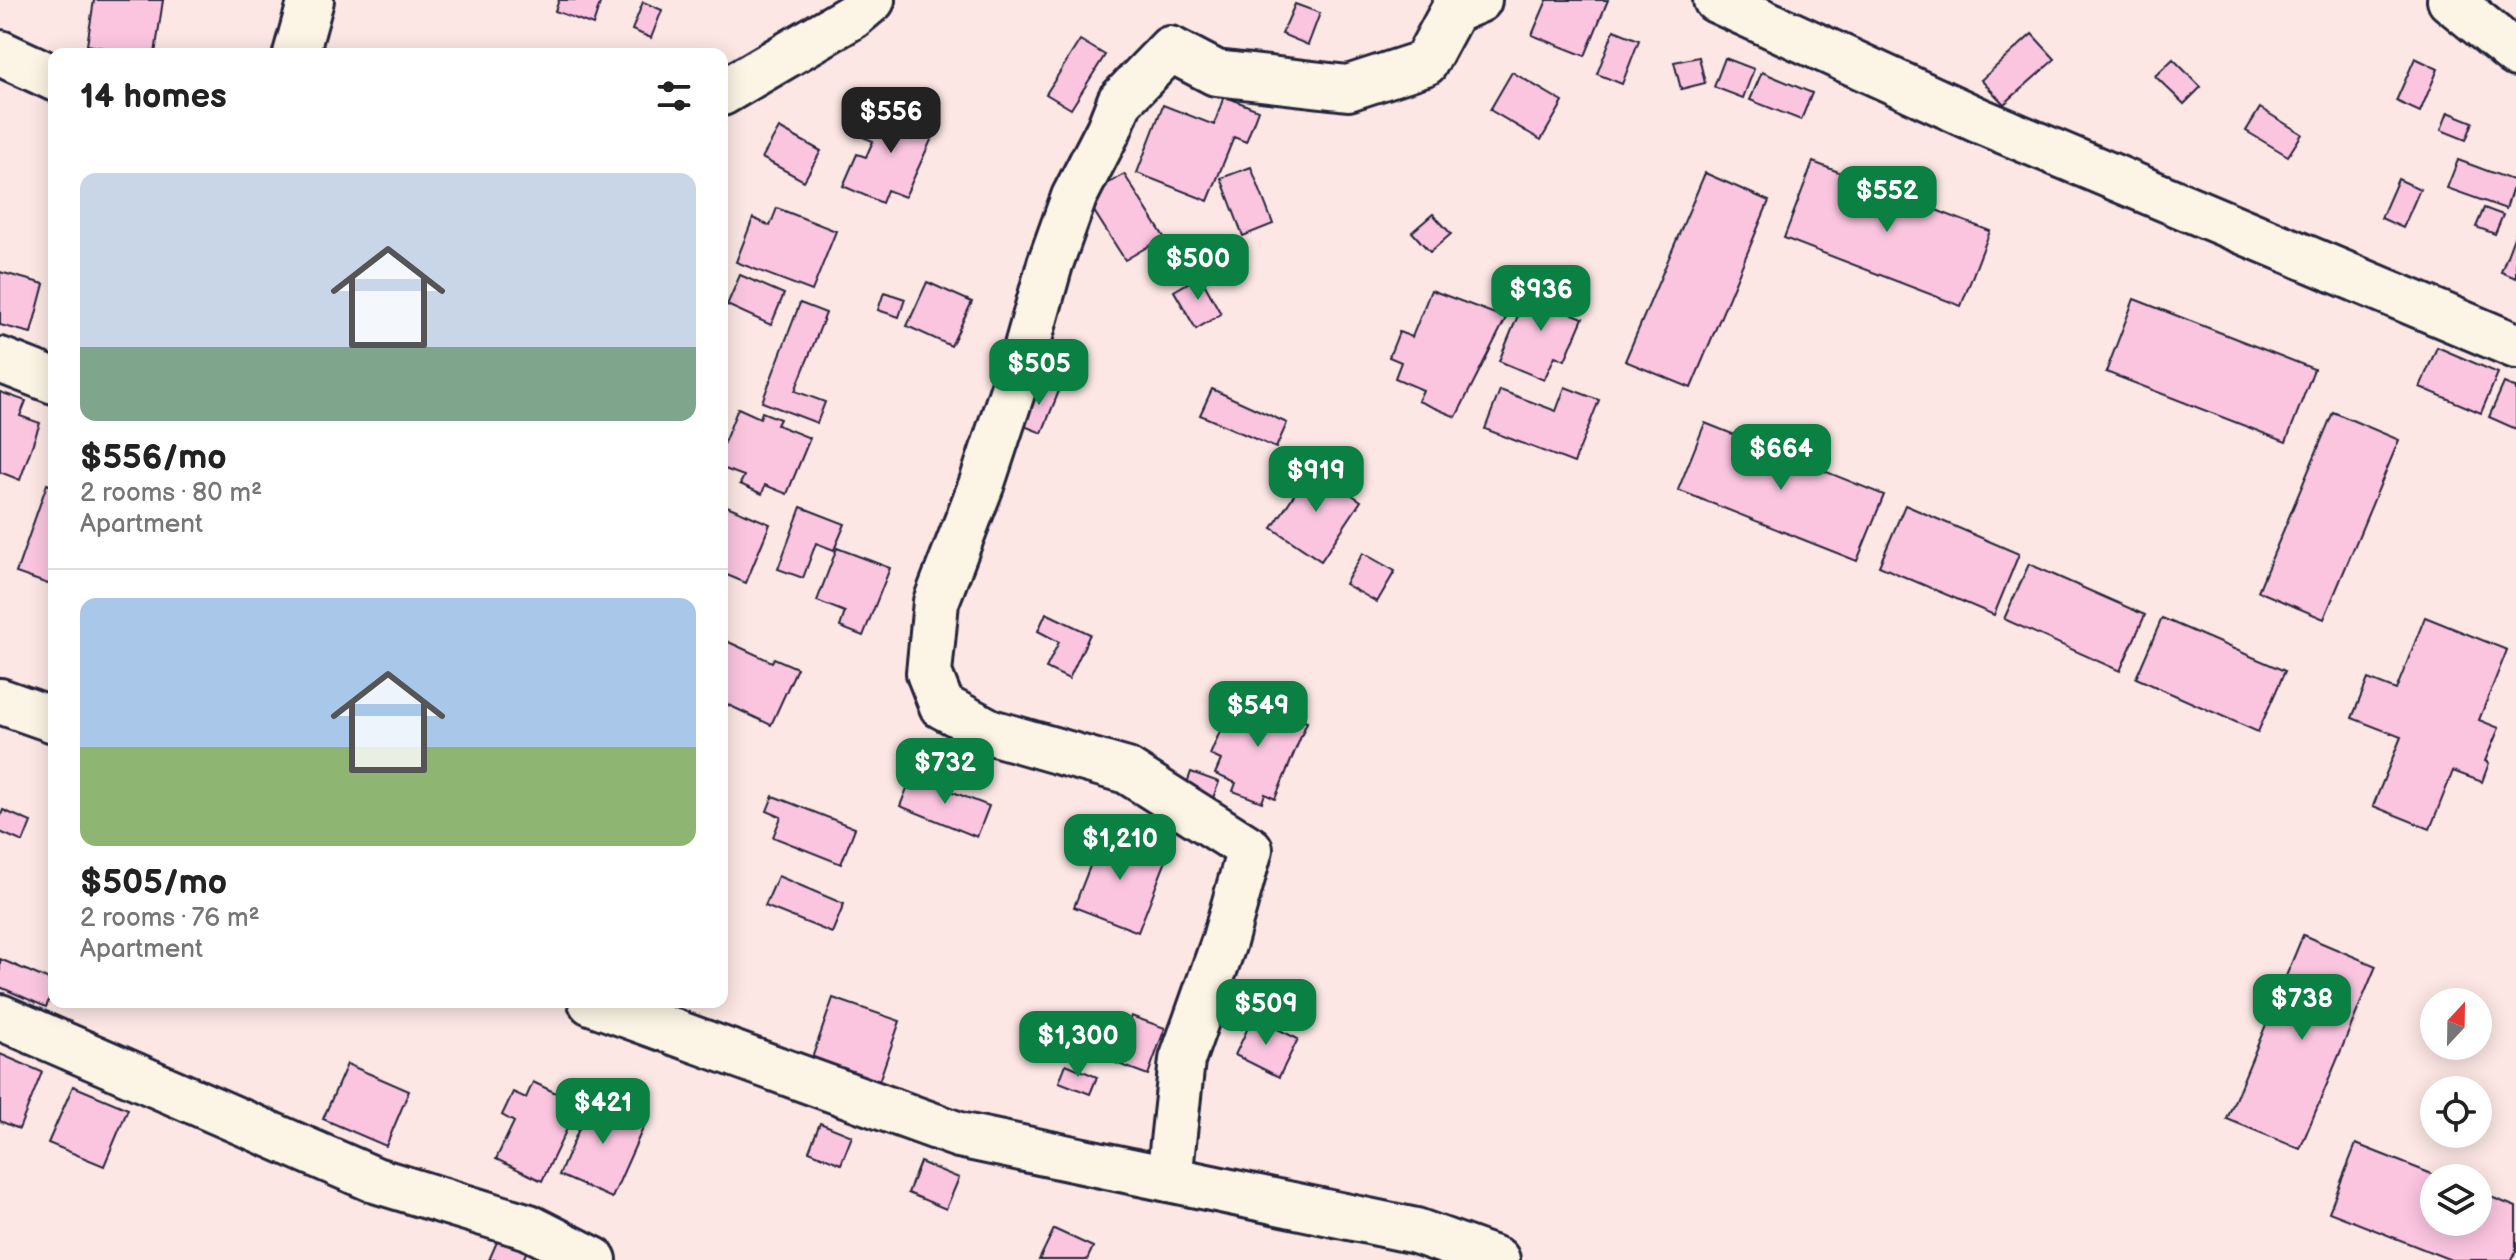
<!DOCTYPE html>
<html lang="en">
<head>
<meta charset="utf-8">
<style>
  :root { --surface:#fff; --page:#f6f6f6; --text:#222; --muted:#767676; --line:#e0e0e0; --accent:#0b8043 }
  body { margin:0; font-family:"Balsamiq Sans",sans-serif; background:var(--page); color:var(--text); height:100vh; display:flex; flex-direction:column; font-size:30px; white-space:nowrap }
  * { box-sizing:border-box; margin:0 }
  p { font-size:26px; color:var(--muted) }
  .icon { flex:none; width:44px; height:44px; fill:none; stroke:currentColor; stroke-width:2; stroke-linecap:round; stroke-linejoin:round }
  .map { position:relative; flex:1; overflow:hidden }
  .side { position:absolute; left:48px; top:48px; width:680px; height:960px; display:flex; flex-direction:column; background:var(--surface); border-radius:16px; box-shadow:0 4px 20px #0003 }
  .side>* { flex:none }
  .needle { width:52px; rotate:22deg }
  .fabs { position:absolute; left:2420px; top:988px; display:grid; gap:16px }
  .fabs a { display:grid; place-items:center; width:72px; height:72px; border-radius:50%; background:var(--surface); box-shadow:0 4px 20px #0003; font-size:40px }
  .price { position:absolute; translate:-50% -68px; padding:0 18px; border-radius:16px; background:var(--accent); color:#fff; font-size:26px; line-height:52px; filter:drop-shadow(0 2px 4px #0008) }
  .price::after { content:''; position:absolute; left:50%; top:48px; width:24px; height:18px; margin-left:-12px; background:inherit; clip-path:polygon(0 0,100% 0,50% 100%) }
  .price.on { background:#222; color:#fff }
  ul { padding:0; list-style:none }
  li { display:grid; align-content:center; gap:16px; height:424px; padding:0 32px }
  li+li { border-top:2px solid var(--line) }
  li span { display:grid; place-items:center; height:248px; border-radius:16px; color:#555 }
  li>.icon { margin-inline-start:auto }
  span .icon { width:144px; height:144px; fill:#fffc; stroke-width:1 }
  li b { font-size:34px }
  h2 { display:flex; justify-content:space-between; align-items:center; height:96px; padding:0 32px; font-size:34px }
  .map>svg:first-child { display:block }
  .building { fill:#fbc5e0; stroke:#22223b; stroke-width:2 }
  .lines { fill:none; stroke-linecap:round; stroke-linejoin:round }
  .minor-casing { stroke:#22223b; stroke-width:50 }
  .minor { stroke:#fcf5e5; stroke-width:44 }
</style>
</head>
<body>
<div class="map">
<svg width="2516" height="1260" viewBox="0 0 2516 1260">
  <rect width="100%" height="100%" fill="#fce7e4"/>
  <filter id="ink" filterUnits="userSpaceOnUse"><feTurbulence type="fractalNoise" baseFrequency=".0125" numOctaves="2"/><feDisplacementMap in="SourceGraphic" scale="16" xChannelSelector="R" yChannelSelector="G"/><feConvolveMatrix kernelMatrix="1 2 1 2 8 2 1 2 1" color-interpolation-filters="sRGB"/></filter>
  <g filter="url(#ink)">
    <g class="building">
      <path d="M94,0H163L155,54H139L87,45Z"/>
      <path d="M559,0H601L593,25L555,11Z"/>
      <path d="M1547,0H1608L1585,56L1532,35Z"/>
      <path d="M643,2L662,10L651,38L632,30Z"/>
      <path d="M1295,4L1320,13L1308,45L1282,34Z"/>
      <path d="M1614,30L1639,40L1622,84L1597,74Z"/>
      <path d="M2032,34L2055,59L2004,104L1981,80Z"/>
      <path d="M1080,40L1105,55L1071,109L1046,94Z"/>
      <path d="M1699,57L1705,83L1681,89L1674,62Z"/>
      <path d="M1725,58L1754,69L1743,98L1714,87Z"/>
      <path d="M2415,58L2438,69L2420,112L2396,101Z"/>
      <path d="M2173,59L2201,87L2184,104L2155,76Z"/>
      <path d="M1512,72L1563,102L1541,140L1490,110Z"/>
      <path d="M1762,72L1812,93L1801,120L1750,100Z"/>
      <path d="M1224,96L1258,110L1246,142L1234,137L1208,201L1137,173L1163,105L1214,125Z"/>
      <path d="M889,105L937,127L905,197L887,190L882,203L843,186L857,154L866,157L873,141L860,136L867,121L879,127Z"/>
      <path d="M2260,108L2302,134L2288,156L2246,131Z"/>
      <path d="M2448,112L2473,122L2466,140L2441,130Z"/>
      <path d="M779,128L821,151L804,181L762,158Z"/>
      <path d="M2458,160L2515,181L2506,209L2447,188Z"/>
      <path d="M1813,162L1990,231L1961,306L1784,238Z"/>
      <path d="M1251,167L1273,224L1243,236L1221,178Z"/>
      <path d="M1705,173L1769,201L1691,388L1625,361Z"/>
      <path d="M1124,174L1164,237L1125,260L1085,197Z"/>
      <path d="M2398,179L2420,189L2403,228L2381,218Z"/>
      <path d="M777,208L836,231L812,291L736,262L753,218L770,226Z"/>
      <path d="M2484,208L2503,215L2495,234L2476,227Z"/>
      <path d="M1433,214L1451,234L1430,252L1412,232Z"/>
      <path d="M2516,232V278L2501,272Z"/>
      <path d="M0,272L44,284L31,333L0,325Z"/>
      <path d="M740,275L784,294L771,325L727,305Z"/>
      <path d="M1200,276L1221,314L1196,329L1174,291Z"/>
      <path d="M927,282L972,302L951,346L907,326Z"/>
      <path d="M1531,284L1577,304L1573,314L1583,318L1565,360L1555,356L1544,380L1499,361Z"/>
      <path d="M1431,290L1506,318L1456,417L1418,401L1423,390L1395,378L1401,362L1389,357L1399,332L1412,337Z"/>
      <path d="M884,292L905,299L899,317L878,310Z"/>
      <path d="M2134,299L2314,369L2286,442L2106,372Z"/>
      <path d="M800,303L826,313L795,391L825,402L817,423L762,402Z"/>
      <path d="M2437,347L2498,373L2481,413L2420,387Z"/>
      <path d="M1036,381L1059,391L1042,433L1019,424Z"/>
      <path d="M2504,383L2516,388V429L2489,417Z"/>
      <path d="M1565,387L1599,400L1574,463L1485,429L1500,390L1556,411Z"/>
      <path d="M1212,389L1287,423L1276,448L1200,415Z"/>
      <path d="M0,392L26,401L20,416L40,423L20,480L0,472Z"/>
      <path d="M738,408L760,418L762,412L780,419L777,425L810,438L787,494L765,485L762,494L740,484L744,476L722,468V448Z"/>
      <path d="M2333,412L2399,440L2324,619L2258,591Z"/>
      <path d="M1705,423L1884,495L1857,561L1678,490Z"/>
      <path d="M1312,468L1361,501L1321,561L1272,528Z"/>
      <path d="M47,484L54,487V586L16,573Z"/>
      <path d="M722,504L770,524L746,583L722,573Z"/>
      <path d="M1905,505L2019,554L1994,615L1879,566Z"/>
      <path d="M801,507L845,524L834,550L816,543L803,578L778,569Z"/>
      <path d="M837,548L890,568L863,636L840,627L845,612L817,601Z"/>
      <path d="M1363,553L1395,571L1377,602L1345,584Z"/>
      <path d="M2029,564L2145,615L2120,671L2004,619Z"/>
      <path d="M1046,613L1090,634L1069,679L1046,668L1059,642L1038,631Z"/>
      <path d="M2425,617L2507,650L2479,720L2499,728L2485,761L2489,763L2482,782L2453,771L2430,829L2373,806L2401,737L2352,718L2368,679L2396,690Z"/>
      <path d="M2162,618L2285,671L2258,732L2136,678Z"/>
      <path d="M722,639L772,662L774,658L797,668L771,725L722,702Z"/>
      <path d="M1246,697L1307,722L1275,799L1265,794L1262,802L1233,791L1236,783L1215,774L1221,760L1210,755L1223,724L1234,728Z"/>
      <path d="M1191,772L1219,782L1211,803L1183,794Z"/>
      <path d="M912,776L989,806L977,837L900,806Z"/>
      <path d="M773,796L855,828L841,864L773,837L781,817L767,811Z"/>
      <path d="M3,810L31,822L23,842L0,832V817Z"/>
      <path d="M1103,833L1167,858L1138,932L1074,907Z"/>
      <path d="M778,876L844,904L832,933L765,906Z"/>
      <path d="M2303,935L2376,966L2300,1149L2227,1119Z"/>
      <path d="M0,959L54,982V989L46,1007L0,987Z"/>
      <path d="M833,998L900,1021L877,1087L810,1064Z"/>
      <path d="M1223,1000L1249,1013L1242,1029L1215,1016Z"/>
      <path d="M1131,1016L1165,1028L1148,1075L1113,1062Z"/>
      <path d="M1253,1017L1298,1039L1279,1077L1235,1055Z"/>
      <path d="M0,1054L42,1072L19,1129L0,1121Z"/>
      <path d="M347,1064L409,1091L386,1146L323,1119Z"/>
      <path d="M1066,1064L1097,1077L1090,1094L1059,1082Z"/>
      <path d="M533,1082L579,1104L542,1181L496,1159L514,1122L502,1115L513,1092L526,1098Z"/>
      <path d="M73,1086L128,1109L104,1166L48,1143Z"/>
      <path d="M594,1094L648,1117L612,1198L559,1175Z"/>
      <path d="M820,1123L852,1136L841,1164L809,1151Z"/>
      <path d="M2356,1144L2442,1178H2434V1222H2478V1192L2516,1207V1251L2512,1260H2451L2329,1212Z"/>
      <path d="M920,1162L959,1178L946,1209L908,1193Z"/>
      <path d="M1054,1229L1093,1247L1087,1260H1039Z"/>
      <path d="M500,1235L528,1248L523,1260H489Z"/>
    </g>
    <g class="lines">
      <defs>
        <g id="minor">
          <path d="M1716,0L1978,120L2516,346"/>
          <path d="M2450,0L2516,54"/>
          <path d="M0,53L54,78"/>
          <path d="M296,54L311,0"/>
          <path d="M722,93L853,16L872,0"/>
          <path d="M0,360L54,381"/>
          <path d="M0,701L54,720"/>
          <path d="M591,1002L959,1135L1416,1231L1497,1260"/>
          <path d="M0,1017L375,1180L529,1227L594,1260"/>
          <path d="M1169,1179L1182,1060L1224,942L1250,849L1127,771L991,732L942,706L929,673L936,602L982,483L1026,350L1050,264L1074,197L1109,129L1120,101L1170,49L1216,73L1348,88L1425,63L1453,11L1479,0"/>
        </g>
      </defs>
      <use href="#minor" class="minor-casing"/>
      <use href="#minor" class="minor"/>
    </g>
  </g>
</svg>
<div class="fabs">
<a><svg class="needle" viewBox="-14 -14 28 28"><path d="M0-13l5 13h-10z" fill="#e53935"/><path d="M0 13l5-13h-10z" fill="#767676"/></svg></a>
<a><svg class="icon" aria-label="locate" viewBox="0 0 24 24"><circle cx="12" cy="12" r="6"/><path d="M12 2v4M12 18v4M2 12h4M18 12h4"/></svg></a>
<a><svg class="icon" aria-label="layers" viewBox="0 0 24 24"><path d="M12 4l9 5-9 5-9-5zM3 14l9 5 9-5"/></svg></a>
</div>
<b class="price on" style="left:891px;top:155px">$556</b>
<b class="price" style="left:1887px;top:234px">$552</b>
<b class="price" style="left:1198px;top:302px">$500</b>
<b class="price" style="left:1541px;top:333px">$936</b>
<b class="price" style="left:1039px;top:407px">$505</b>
<b class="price" style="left:1781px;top:492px">$664</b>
<b class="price" style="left:1316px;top:514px">$919</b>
<b class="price" style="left:1258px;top:749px">$549</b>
<b class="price" style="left:945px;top:806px">$732</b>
<b class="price" style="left:1120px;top:882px">$1,210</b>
<b class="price" style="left:2302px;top:1042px">$738</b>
<b class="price" style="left:1266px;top:1047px">$509</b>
<b class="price" style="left:1078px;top:1079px">$1,300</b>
<b class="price" style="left:603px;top:1146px">$421</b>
<section class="side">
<h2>14 homes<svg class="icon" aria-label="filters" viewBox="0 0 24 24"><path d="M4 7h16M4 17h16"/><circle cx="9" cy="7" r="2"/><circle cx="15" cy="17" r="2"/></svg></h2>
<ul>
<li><span style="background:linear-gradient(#c9d6e8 70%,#7fa58c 0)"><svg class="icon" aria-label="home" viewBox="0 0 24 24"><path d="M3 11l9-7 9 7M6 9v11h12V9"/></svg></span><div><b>$556/mo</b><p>2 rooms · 80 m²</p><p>Apartment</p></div></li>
<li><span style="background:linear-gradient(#a9c7e8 60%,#8fb573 0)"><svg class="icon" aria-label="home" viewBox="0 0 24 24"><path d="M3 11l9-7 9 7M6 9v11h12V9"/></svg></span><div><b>$505/mo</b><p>2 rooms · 76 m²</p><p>Apartment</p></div></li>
</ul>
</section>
</div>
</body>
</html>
